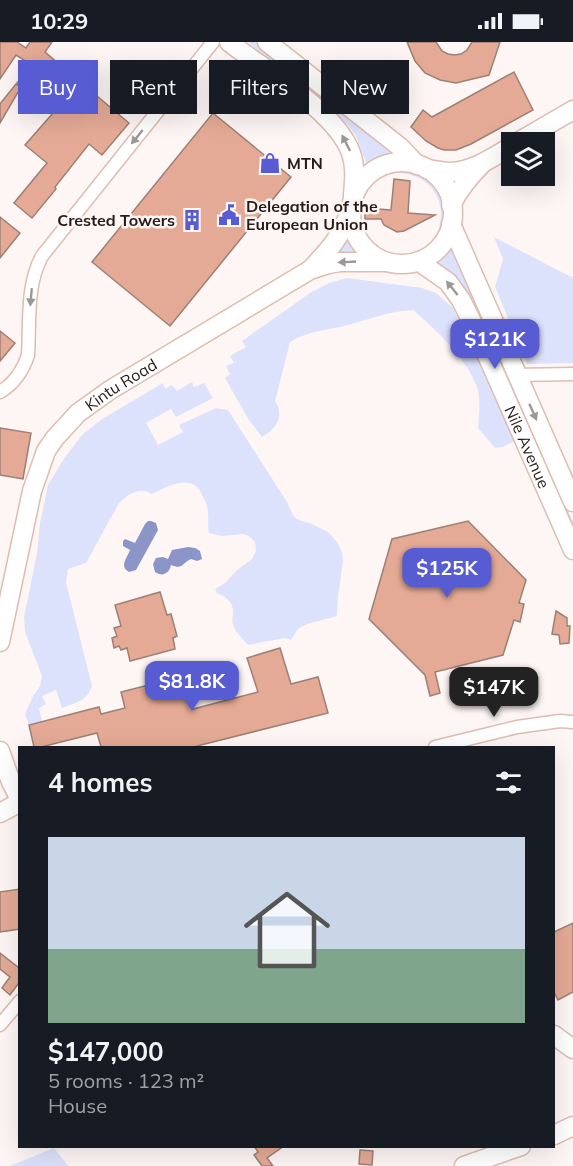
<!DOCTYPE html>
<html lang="en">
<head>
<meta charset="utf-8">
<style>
  :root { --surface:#171b24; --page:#20242c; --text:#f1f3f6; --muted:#9ea1a6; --accent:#575cd3 }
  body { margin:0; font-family:Mulish,sans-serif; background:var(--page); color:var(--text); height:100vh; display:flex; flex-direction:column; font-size:22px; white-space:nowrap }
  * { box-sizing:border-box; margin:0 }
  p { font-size:20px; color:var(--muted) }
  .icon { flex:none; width:33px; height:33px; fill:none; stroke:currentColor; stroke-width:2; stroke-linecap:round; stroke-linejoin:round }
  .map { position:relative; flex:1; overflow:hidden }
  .details { position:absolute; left:18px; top:704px; width:537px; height:402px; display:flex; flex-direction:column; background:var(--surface); border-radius:0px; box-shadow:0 6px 24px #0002 }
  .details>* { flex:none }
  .hud { position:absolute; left:18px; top:18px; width:537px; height:54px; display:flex; gap:12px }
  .controls { position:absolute; left:501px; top:90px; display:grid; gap:12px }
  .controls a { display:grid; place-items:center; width:54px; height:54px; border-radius:0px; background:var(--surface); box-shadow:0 6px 24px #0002; font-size:30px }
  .price { position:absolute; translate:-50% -51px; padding:0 14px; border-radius:12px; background:var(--accent); color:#fff; font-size:20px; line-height:39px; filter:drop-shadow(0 2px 3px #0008) }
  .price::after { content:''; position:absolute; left:50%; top:36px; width:18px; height:14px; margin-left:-9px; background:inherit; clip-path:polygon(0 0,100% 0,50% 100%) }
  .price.current { background:#222; color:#fff }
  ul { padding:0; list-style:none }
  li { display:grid; align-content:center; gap:12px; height:318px; padding:0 30px }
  li span { display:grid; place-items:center; height:186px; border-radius:0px; color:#555 }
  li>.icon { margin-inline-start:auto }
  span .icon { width:108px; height:108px; fill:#fffc; stroke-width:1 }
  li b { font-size:26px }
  h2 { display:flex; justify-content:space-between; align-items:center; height:72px; padding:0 30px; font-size:26px }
  .tag { padding:0 21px; border-radius:0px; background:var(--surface); box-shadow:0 6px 24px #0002; font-size:21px; line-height:54px }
  .tag.current { background:var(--accent); color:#fff }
  .status { display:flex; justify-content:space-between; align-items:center; height:42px; padding:0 30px; background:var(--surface); direction:ltr }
  .status svg { height:16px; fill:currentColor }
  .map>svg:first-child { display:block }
  .green { fill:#dde2fc; fill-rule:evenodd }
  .water { fill:#8c95c7 }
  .building { fill:#e4aa95; stroke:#9d8075; stroke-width:1.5 }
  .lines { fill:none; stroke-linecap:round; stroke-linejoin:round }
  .street-casing { stroke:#ddbdb1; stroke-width:15 }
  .secondary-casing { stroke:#ddbdb1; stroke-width:21 }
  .street { stroke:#fff; stroke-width:12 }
  .secondary { stroke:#fff; stroke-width:18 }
  .oneway { fill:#9d9896 }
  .labels { text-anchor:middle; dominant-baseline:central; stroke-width:5; stroke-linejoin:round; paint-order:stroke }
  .poi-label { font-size:16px; font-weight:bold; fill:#251a16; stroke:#fdf6f4; text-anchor:start }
  .street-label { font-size:16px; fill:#251a16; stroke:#fdf6f4 }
</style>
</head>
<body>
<div class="status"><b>10:29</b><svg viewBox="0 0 49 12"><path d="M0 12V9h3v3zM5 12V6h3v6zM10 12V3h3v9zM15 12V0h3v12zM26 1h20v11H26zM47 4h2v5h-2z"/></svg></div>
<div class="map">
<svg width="573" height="1124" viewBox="0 0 573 1124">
  <rect width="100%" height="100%" fill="#fdf6f4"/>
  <g class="green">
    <path d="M248,0H258L353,78L392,112L367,123L356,94L348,83Z"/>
    <path d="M396,127C455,129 460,204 409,214C354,226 332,140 396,127ZM396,131C454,131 455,208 404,212C352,217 342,140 396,131Z"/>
    <path d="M346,192L358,214L333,213Z"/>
    <path d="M494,195L573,236V321L527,322L495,245L503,217Z"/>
    <path d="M452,206L573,480V495L437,221Z"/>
    <path d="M347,236L422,246L436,251L453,266L515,393L513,400L502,405L495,406L478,386C479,375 480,364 479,353C473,321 436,288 413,268C390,269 370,277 348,283C329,288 307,289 290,300L275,359C285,374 276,387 262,395L249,378L225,336L230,332L226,324L234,321L230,314L246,305L242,299L310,251L329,241Z"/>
    <path d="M192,340L194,345L204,341L213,356L176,375L171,367L146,381L158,403L183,390L179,383L216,366L228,368L287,460L294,475L299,478L312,482L328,490L337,500L342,510L343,519L338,555L337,574L307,582L298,587L291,598L285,596L248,603C243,597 236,591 233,583C231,578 234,574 233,568C232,559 225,554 217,551L215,547L225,541L237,528L252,517L256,509L255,500L249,494L243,492L222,494L209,491C207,484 209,478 208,471C208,465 205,458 202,453C193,430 168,444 152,452C139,444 129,452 119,461L86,521L68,527L66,540L92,644C86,660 77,660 62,666L56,648L42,654L46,662L39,666L42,679L29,683L25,672L33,654L40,644L42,634L25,590L24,575L37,511L40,481L48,443L65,415L82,393L102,377L163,341L165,347L172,343L177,349Z"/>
    <path d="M54,1106L68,1124H10Z"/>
  </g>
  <g class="water">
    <path d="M148,479H151L156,481L158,488L136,528L129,530C119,524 127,516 130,508L123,504V499L125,497L135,501L145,482Z"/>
    <path d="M188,505L195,506L200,509L202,517L197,519L191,517C182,521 183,528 171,523C169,532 162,535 155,530L153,522L156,516L163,515L168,517L172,508Z"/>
  </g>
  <g class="building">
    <path d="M0,0H17L26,6L30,0H52L45,10L129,81L102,113L89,102L55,145L56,147L32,176L14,161L47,121L25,103L53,71L17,41L32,23L16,13L0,37Z"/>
    <path d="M407,0H436L442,9L448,12L455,13L461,12L467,8L472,0H500L489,33L456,41L440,38L425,31L415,19Z"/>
    <path d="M514,30L533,68L471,102L456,108H444L438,106L426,99L411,85L423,68L432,75Z"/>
    <path d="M16,42L21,45L0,81V62Z"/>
    <path d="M213,71L291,135L170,284L92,220Z"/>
    <path d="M394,137L410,139L408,171L435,173L404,189L397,190L384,183L381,177H365V166L391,168Z"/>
    <path d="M0,175L20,191L0,216Z"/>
    <path d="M0,289L15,301L0,319Z"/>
    <path d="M0,386L31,391L23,437L0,433Z"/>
    <path d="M468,479L526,538L519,561L524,562L520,580L514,578L503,613L435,630L440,651L430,654L425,633L369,577L392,497Z"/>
    <path d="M160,550L167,573L171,572L177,594L173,596L175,607L130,619L127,606L121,608L119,604L114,606L112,596L117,594L114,586L121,584L115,563Z"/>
    <path d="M556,569L567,576V584H570L569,601L560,602L559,593L552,592Z"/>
    <path d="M280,606L291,642L318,635L328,671L193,705H101L97,691L41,705H34L29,683L99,665L101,672L125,666L121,650L184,634L193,667L258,650L247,616Z"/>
    <path d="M20,847V887L0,890V850Z"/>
    <path d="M573,881V950L558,958L554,950V890Z"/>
    <path d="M0,911L18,925L20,923V942H18L10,953L2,946L10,935L0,927Z"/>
    <path d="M254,1104H284L267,1116L273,1124H262L254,1113L258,1110Z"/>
    <path d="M360,1108L373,1109L372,1123L359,1122Z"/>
  </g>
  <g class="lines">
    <defs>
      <g id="street">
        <path d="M517,333L573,332"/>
        <path d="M0,350C15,341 23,329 28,313C30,281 26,243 42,214L213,0"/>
        <path d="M435,705L517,685L560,679L573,680"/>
        <path d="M0,983L20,959"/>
      </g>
      <g id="secondary">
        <path d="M229,0C264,28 336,69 351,111C356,125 354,139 353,153"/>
        <path d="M267,0L400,105L417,123"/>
        <path d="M518,100L573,68"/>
        <circle cx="402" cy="171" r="51"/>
        <path d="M427,127C434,128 443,130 451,130C473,129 493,115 512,104"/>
        <path d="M451,163C459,147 469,135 482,122"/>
        <path d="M451,182L573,460"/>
        <path id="s1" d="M418,219L448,240L461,258L474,284L573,508"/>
        <path d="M311,227C329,208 342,194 350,169"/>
        <path id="s2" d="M0,600L32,449L46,409L55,396L78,371L110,348L310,228L328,222L340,220H386"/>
        <path d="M0,709L11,740L20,757"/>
        <path d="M0,771L20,760"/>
        <path d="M554,993L573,1007"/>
        <path d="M554,1093L573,1084"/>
        <path d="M464,1124L521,1104"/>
      </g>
    </defs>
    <use href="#street" class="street-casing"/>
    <use href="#secondary" class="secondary-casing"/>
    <use href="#street" class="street"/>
    <use href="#secondary" class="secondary"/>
  </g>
  <defs><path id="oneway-solid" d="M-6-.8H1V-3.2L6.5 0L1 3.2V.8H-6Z" transform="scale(1.5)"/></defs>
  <g class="oneway">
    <use href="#oneway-solid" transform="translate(137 95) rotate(129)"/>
    <use href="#oneway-solid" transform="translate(346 101) rotate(-117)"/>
    <use href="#oneway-solid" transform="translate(347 220) rotate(177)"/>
    <use href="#oneway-solid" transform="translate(452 246) rotate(-129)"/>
    <use href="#oneway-solid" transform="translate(31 255) rotate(95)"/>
    <use href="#oneway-solid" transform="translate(533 370) rotate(66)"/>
  </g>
  <defs>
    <symbol id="shop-bare" viewBox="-9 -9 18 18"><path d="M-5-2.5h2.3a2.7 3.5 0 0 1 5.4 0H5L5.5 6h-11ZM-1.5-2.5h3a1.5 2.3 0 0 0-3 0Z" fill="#575cd3" stroke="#fdf6f4" stroke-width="2.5" paint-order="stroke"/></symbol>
    <symbol id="civic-bare" viewBox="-9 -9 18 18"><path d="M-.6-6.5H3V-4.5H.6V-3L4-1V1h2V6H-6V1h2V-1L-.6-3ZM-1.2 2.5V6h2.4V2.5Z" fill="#575cd3" stroke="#fdf6f4" stroke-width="2.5" paint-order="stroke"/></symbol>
    <symbol id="building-bare" viewBox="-9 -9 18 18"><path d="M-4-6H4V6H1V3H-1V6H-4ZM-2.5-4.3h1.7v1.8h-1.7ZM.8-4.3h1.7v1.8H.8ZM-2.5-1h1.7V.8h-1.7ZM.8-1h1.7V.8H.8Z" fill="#575cd3" stroke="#fdf6f4" stroke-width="2.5" paint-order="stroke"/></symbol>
  </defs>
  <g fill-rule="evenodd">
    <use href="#shop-bare" x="255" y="106" width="30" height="30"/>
    <use href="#civic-bare" x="214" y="158" width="30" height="30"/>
    <use href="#building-bare" x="177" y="163" width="30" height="30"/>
  </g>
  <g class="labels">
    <g class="poi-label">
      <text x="287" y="121">MTN</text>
      <text x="246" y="164">Delegation of the<tspan x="246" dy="18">European Union</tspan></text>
      <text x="175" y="178" text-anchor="end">Crested Towers</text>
    </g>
    <g class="street-label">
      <text stroke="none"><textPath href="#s2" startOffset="298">Kintu Road</textPath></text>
      <text stroke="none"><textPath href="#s1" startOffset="220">Nile Avenue</textPath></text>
    </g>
  </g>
</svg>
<div class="controls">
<a><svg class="icon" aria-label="layers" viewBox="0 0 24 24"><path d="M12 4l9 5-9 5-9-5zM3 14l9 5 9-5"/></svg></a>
</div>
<b class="price" style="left:495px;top:328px">$121K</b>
<b class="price" style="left:447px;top:557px">$125K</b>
<b class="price" style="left:192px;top:670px">$81.8K</b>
<b class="price current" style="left:494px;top:676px">$147K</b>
<div class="hud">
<a class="tag current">Buy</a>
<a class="tag">Rent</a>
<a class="tag">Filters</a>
<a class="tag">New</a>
</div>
<section class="details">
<h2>4 homes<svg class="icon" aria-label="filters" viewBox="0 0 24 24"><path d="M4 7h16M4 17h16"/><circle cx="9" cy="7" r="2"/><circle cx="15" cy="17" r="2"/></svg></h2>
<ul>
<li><span style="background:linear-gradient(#c9d6e8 60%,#7fa58c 0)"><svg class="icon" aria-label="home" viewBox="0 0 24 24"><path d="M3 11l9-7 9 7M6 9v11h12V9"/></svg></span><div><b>$147,000</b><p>5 rooms · 123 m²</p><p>House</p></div></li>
</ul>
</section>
</div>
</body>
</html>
